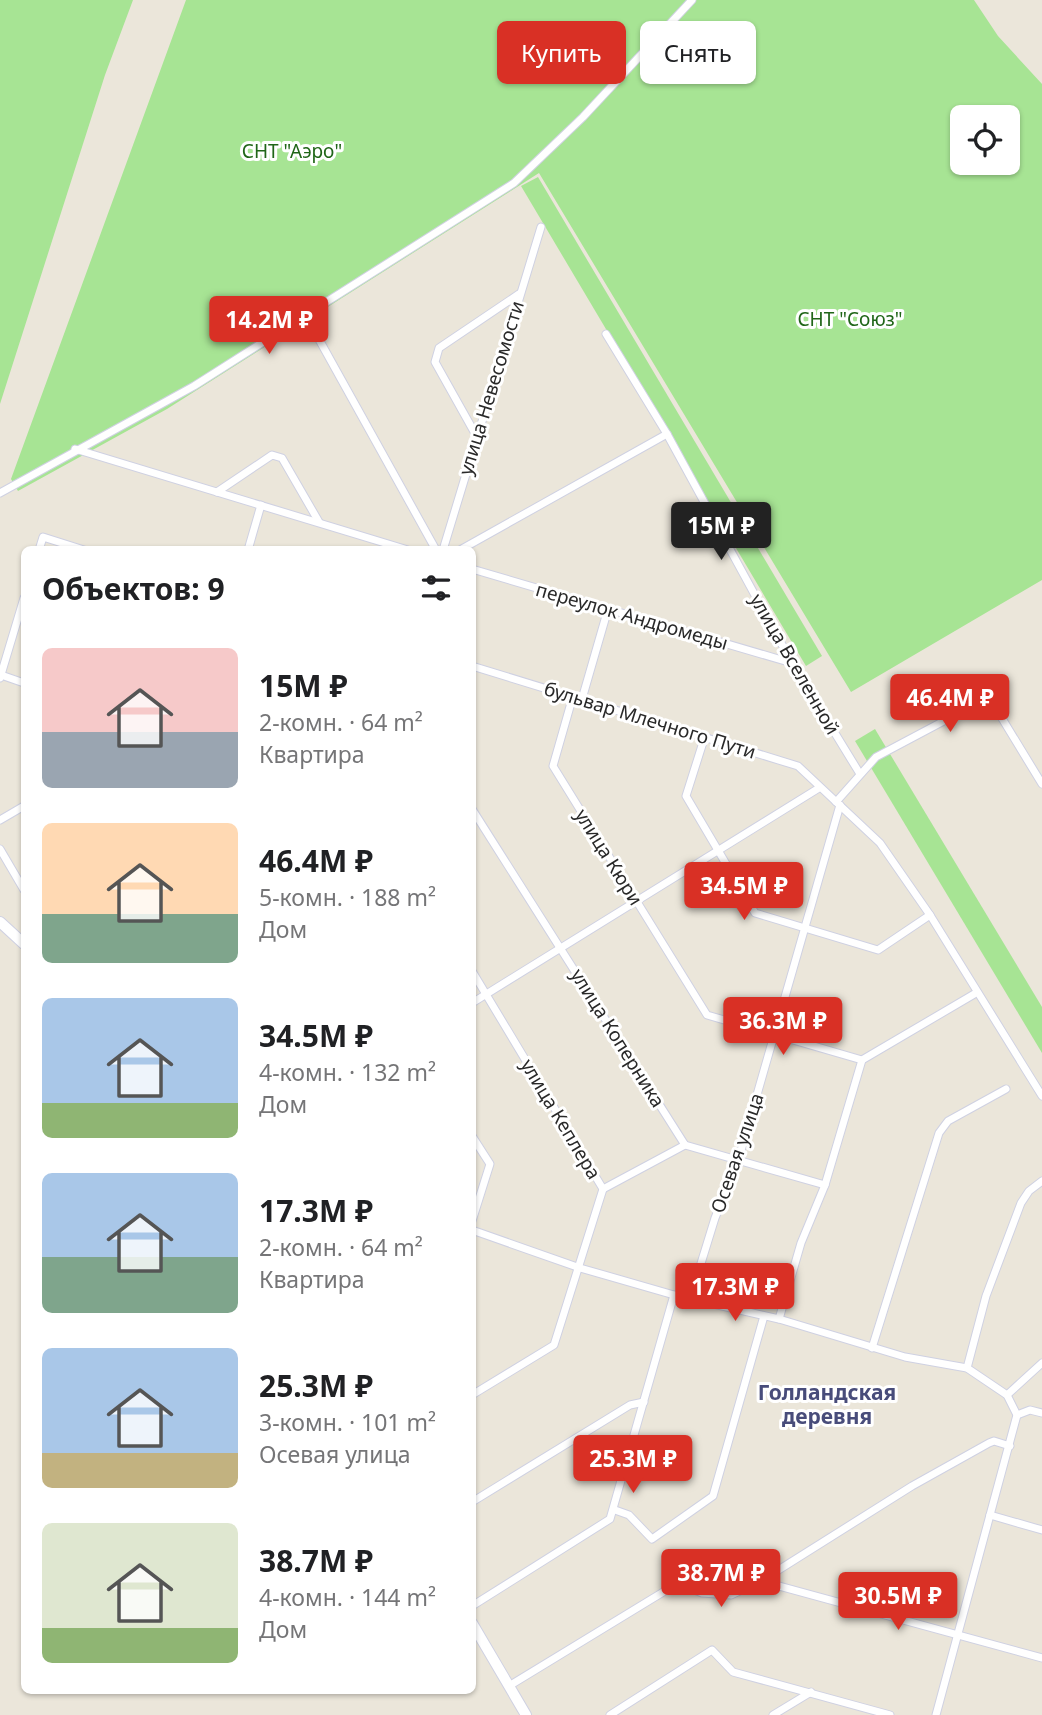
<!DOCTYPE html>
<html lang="ru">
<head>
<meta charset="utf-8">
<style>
  :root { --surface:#fff; --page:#f6f6f6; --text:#202124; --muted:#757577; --accent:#d93025 }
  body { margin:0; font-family:"Noto Sans",sans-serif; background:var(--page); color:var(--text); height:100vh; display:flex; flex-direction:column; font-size:26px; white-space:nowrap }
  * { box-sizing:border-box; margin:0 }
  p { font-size:23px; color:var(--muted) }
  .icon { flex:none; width:38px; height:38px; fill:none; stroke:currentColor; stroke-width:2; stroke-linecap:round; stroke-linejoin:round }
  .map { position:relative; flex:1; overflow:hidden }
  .side { position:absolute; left:21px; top:546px; width:455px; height:1148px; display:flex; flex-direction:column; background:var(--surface); border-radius:10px; box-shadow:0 2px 5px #0004 }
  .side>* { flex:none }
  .banner { position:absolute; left:497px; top:21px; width:439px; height:63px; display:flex; gap:14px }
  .buttons { position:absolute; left:950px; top:105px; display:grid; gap:14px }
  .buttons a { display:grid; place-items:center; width:70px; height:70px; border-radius:10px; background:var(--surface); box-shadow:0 2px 5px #0004; font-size:35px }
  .price { position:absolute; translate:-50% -60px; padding:0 16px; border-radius:7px; background:var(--accent); color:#fff; font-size:23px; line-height:46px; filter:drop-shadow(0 2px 4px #0008) }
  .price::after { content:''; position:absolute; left:50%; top:42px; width:21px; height:16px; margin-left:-10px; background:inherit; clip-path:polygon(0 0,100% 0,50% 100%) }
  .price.current { background:#222; color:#fff }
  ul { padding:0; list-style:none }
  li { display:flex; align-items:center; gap:21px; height:175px; padding:0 21px }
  li span { display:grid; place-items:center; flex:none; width:196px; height:140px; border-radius:10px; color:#555 }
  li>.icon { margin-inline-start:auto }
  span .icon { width:84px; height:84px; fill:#fffc; stroke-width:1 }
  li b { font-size:30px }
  h2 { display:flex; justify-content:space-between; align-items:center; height:84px; padding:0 21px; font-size:30px }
  .chip { padding:0 24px; border-radius:10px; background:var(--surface); box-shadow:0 2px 5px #0004; font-size:24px; line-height:63px }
  .chip.current { background:var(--accent); color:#fff }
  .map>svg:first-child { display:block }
  .green { fill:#a7e494; fill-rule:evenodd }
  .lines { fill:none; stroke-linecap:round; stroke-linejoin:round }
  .minor-casing { stroke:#cfd1e2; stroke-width:9 }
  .secondary-casing { stroke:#cfd1e2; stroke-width:12 }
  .minor { stroke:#fff; stroke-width:7 }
  .secondary { stroke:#fff; stroke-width:10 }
  .labels { text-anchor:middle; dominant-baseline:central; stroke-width:6; stroke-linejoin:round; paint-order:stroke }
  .park-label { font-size:19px; fill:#206618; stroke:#fff }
  .street-label { font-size:19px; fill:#292929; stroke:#fff }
  .neighbourhood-label { font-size:21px; font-weight:bold; fill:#484c7a; stroke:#fff }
</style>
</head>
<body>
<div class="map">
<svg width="1042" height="1715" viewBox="0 0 1042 1715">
  <rect width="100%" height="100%" fill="#ebe6da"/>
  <g class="green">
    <path d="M0,0H133L105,75L0,404Z"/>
    <path d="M186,0H974L998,36L1042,84V580L851,692L539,173L167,409L18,491L11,479ZM962,117H1008V163H962Z"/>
    <path d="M538,177L822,656L806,666L521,186Z"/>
    <path d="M875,729L1042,1007V1053L855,741Z"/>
  </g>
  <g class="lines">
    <defs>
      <g id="minor">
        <path d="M306,316L436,550"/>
        <path d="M606,334L667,434L792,663L860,774"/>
        <path d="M477,437L435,362L439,348L519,294"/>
        <path d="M75,449L408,550"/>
        <path d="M217,492L272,455L282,458L319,522"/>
        <path d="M0,493L194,386L514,183L583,117L692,0"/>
        <path d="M39,550L43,537L84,550"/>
        <path d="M248,550L261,505"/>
        <path d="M443,550L541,227"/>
        <path d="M460,550L667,434"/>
        <path d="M472,569L792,663"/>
        <path d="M472,666L798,766L880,843L930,915L1042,1096"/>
        <path d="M1,675L24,683"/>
        <path d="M0,678L24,598"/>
        <path d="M573,696L553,766L707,1015L862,1060"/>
        <path d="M582,699L608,609"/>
        <path d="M705,736L686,796L755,913L878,950L930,915"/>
        <path d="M836,802L876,757L989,697L1042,784"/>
        <path d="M472,809L685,1145L825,1185"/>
        <path d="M0,820L24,806"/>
        <path d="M0,849L24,890"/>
        <path d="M472,971L603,1189L554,1345L472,1395"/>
        <path d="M472,1003L819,788"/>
        <path d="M472,1136L490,1164L472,1221"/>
        <path d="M603,1189L685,1145"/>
        <path d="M472,1230L580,1268L674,1295L779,1319L905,1357L967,1368L1007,1395L1017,1415L936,1715"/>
        <path d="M690,1299L715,1218L738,1161L840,805"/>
        <path d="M779,1319L801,1243L825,1185L862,1060L976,993"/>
        <path d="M872,1348L939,1133L948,1121L1006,1089"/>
        <path d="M967,1368L986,1296L1021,1203L1029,1191L1042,1181"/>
        <path d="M1007,1395L1042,1363"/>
        <path d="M1017,1415L1030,1410L1042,1413"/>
        <path d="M472,1502L630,1405L644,1402"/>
        <path d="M615,1510L629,1515L652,1539L713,1496L764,1316"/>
        <path d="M990,1515L1042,1530"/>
        <path d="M761,1581L1042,1658"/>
        <path d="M472,1606L610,1519L674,1295"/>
        <path d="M509,1686L678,1583L702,1593L731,1595L761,1581L912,1486L989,1443L994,1441L1010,1446"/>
        <path d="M610,1715L712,1650L733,1672L890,1715"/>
        <path d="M773,1715L811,1692"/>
      </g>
      <g id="secondary">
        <path d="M0,922L24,944"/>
        <path d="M472,1623L526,1715"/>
      </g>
    </defs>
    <use href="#minor" class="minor-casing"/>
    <use href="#secondary" class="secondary-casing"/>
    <use href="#minor" class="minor"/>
    <use href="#secondary" class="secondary"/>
  </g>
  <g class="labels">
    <g class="park-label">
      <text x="292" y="151">СНТ "Аэро"</text>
      <text x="850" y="319">СНТ "Союз"</text>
    </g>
    <g class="street-label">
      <text transform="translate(491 388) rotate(-73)">улица Невесомости</text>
      <text transform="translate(632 616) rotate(16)">переулок Андромеды</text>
      <text transform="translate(795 664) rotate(60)">улица Вселенной</text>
      <text transform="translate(650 720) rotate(17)">бульвар Млечного Пути</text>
      <text transform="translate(609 857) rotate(58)">улица Кюри</text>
      <text transform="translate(618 1038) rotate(58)">улица Коперника</text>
      <text transform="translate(561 1119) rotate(59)">улица Кеплера</text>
      <text transform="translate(737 1153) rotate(-71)">Осевая улица</text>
    </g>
    <g class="neighbourhood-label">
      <text x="827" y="1392">Голландская<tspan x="827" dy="24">деревня</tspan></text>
    </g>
  </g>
</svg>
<div class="buttons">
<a><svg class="icon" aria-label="locate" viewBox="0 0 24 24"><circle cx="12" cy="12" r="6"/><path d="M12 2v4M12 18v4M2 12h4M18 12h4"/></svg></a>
</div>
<b class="price" style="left:269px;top:356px">14.2M ₽</b>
<b class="price current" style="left:721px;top:562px">15M ₽</b>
<b class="price" style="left:950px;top:734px">46.4M ₽</b>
<b class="price" style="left:744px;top:922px">34.5M ₽</b>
<b class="price" style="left:783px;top:1057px">36.3M ₽</b>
<b class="price" style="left:735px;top:1323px">17.3M ₽</b>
<b class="price" style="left:633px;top:1495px">25.3M ₽</b>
<b class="price" style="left:721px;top:1609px">38.7M ₽</b>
<b class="price" style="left:898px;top:1632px">30.5M ₽</b>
<div class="banner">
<a class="chip current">Купить</a>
<a class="chip">Снять</a>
</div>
<section class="side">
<h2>Объектов: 9<svg class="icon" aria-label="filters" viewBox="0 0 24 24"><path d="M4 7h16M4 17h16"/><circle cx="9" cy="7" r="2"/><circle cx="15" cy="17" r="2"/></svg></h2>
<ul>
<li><span style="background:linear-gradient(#f6c9c9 60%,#9aa5b1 0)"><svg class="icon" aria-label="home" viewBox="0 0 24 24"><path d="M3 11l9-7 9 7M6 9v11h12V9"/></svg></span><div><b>15M ₽</b><p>2-комн. · 64 m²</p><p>Квартира</p></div></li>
<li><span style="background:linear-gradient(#ffd9b3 65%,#7fa58c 0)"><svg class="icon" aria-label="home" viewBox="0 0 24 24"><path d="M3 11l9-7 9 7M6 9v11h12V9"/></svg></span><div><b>46.4M ₽</b><p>5-комн. · 188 m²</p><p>Дом</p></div></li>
<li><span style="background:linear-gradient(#a9c7e8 75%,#8fb573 0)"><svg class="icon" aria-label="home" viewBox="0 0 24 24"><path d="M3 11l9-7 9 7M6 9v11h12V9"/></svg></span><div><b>34.5M ₽</b><p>4-комн. · 132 m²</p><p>Дом</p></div></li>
<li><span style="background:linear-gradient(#a9c7e8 60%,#7fa58c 0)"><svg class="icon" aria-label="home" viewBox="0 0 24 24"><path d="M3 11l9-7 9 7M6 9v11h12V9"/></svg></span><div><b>17.3M ₽</b><p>2-комн. · 64 m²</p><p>Квартира</p></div></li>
<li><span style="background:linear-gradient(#a9c7e8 75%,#c2b280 0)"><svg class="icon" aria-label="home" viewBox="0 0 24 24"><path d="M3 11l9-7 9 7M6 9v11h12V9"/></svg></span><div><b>25.3M ₽</b><p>3-комн. · 101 m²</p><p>Осевая улица</p></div></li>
<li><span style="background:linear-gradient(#dfe7d0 75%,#8fb573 0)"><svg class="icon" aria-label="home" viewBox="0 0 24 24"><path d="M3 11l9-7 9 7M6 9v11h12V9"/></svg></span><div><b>38.7M ₽</b><p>4-комн. · 144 m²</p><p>Дом</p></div></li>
</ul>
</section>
</div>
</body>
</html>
